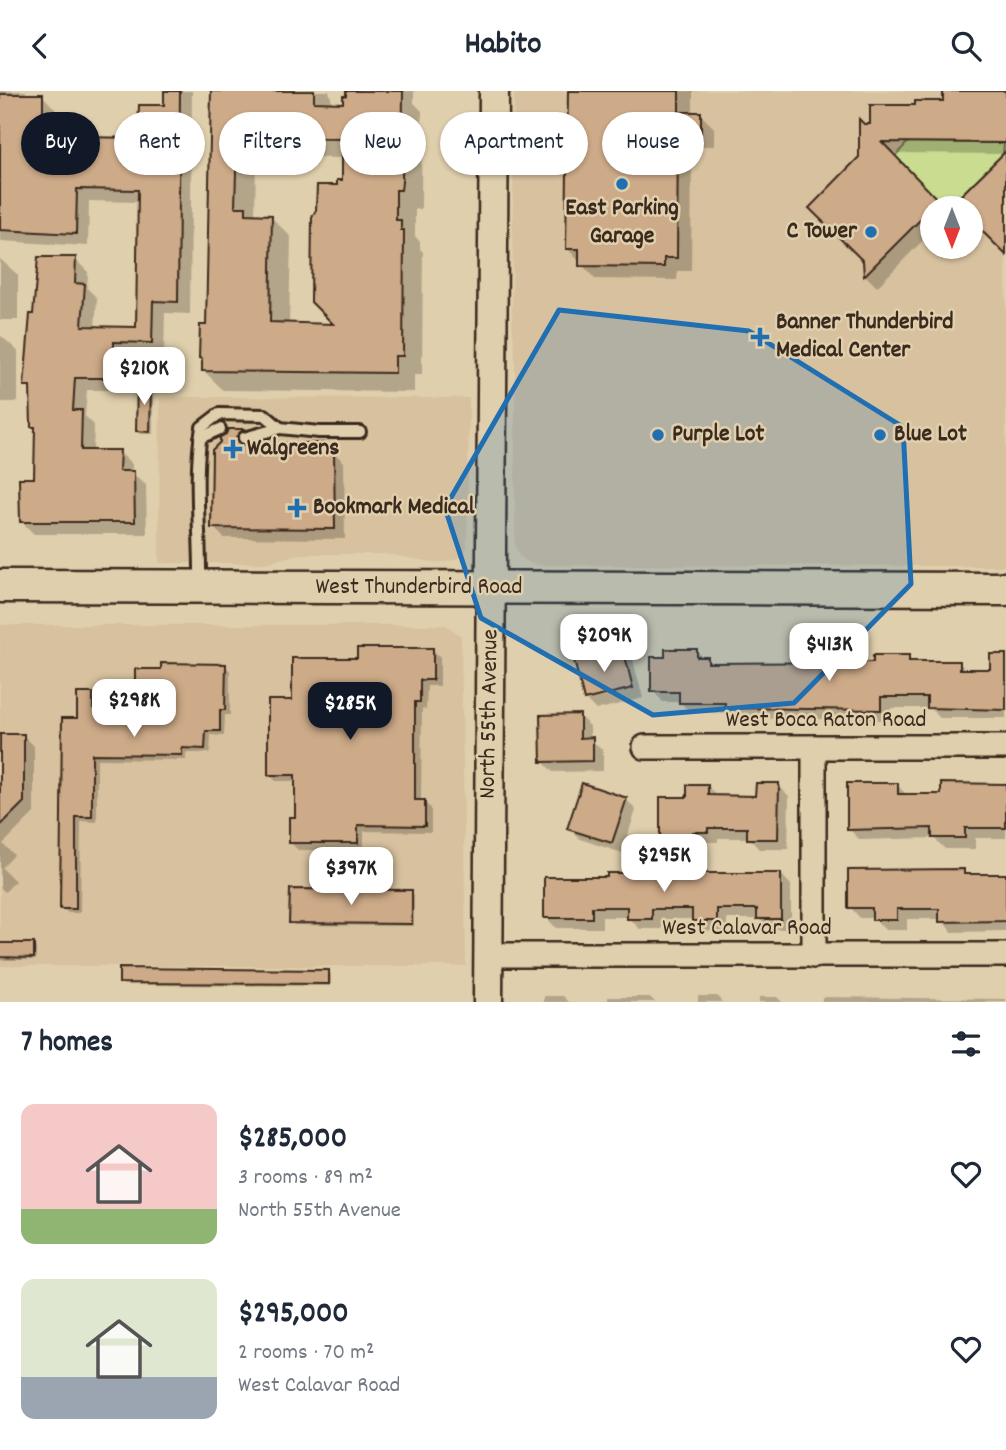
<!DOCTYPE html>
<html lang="en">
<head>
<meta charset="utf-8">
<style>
  :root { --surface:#fff; --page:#f6f6f7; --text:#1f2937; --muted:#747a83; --accent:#111827 }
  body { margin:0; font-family:Dekko,sans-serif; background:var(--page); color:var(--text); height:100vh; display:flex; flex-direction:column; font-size:26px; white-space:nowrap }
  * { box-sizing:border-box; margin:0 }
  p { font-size:23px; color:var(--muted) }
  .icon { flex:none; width:38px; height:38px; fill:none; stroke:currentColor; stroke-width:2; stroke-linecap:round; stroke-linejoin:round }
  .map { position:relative; height:911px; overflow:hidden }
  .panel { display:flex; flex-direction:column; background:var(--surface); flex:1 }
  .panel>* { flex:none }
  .hud { position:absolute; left:21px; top:21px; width:964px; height:63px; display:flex; gap:14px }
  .needle { width:46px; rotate:180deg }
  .tools { position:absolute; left:920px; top:105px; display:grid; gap:14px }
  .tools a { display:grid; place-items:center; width:63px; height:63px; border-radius:50%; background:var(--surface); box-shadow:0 2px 5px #0004; font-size:35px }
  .price { position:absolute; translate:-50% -60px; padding:0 16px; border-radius:14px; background:#fff; color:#222; font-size:23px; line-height:46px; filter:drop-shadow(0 2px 4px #0008) }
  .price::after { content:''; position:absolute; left:50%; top:42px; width:21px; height:16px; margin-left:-10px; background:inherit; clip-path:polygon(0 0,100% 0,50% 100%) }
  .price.selected { background:var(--accent); color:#fff }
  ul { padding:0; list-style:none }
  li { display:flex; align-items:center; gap:21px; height:175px; padding:0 21px }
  li span { display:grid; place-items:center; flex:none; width:196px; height:140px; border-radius:14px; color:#555 }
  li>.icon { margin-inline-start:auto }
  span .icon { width:84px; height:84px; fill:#fffc; stroke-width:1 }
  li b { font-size:30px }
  h2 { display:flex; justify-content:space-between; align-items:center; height:84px; padding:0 21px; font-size:30px }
  .chip { padding:0 24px; border-radius:32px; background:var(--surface); box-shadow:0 2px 5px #0004; font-size:24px; line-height:63px }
  .chip.selected { background:var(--accent); color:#fff }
  header { display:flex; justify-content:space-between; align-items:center; height:91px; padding:0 21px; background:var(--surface); font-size:32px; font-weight:800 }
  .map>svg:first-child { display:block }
  .built { fill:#d7c19e; fill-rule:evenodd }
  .green { fill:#c9dc90; stroke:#828357; stroke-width:2 }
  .shadow { fill:#0003; fill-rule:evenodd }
  .building { fill:#cdaa88; stroke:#3b2a1e; stroke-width:2; fill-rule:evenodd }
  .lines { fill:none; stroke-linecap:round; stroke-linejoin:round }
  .service-casing { stroke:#3b2a1e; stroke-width:16 }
  .minor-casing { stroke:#3b2a1e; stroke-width:28 }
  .tertiary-casing { stroke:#3b2a1e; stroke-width:33 }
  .secondary-casing { stroke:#3b2a1e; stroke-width:37 }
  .service { stroke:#e0cfac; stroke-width:10 }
  .minor { stroke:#e0cfac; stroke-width:23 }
  .tertiary { stroke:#e0cfac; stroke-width:28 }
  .secondary { stroke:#e0cfac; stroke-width:32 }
  .marked { fill:#1f6fb2; fill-opacity:0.2; stroke:#1f6fb2; stroke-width:5; stroke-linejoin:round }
  .poi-dot { fill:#1f6fb2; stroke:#e0cfac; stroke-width:2.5 }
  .labels { text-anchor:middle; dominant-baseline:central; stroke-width:5; stroke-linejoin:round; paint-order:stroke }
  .poi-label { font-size:24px; font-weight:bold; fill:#3b2a1e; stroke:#e0cfac; text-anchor:start }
  .street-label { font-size:24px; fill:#3b2a1e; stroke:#e0cfac }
</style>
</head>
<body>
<header><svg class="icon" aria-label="back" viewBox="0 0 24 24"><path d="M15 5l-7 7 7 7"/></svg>Habito<svg class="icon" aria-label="search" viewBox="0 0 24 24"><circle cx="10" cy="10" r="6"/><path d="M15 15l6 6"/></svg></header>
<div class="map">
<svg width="1006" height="911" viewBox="0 0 1006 911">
  <rect width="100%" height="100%" fill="#e0cfac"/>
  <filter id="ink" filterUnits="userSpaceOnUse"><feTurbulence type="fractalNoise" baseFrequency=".0143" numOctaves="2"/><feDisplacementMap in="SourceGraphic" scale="14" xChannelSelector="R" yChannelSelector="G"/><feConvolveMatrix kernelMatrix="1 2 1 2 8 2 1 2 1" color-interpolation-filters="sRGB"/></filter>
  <g filter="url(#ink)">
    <g class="built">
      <path d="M514,0H1006V475L538,474L530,472L519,465L515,454V261L512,230ZM933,117H971V156H933Z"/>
      <path d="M160,306L469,307L467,457L462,466L446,471H433L385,463H299L265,472H159Z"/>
      <path d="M0,534H446L461,545L466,875H0Z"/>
    </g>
    <path class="green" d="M908,51L1004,52L1003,63L954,111L939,110L895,65Z"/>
    <g class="shadow">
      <path d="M0,0H26V5H43L55,18V32L80,33L93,45V48L140,49L166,16V0H192L190,223L165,222L164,264L126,263V299H87L85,325L94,334L93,361H119L132,373V382L146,394L147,443H34L22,431L36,389L37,339L32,335V300L26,295L35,225L75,168L88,181L87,197L97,207L95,237L138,238L139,111L89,110L88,155L0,150Z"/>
      <path d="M213,0H329L333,14H344L348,0H414V12L422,20L421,112V118H415V145L420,151V158L423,161L422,284H414V301L223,299L203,279L208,236ZM256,66L344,67V90L338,96L337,234H289L291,146L271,126L255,125Z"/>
      <path d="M570,0H693V23H700L714,37V55H692L691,180H678L677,189L595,188L568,158Z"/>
      <path d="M972,0H1006V162L971,117H962L956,111L1006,63L891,62L944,117H933V139L877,196L866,185L860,67L864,35L972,16Z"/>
      <path d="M0,168L18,184V229H0Z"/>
      <path d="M0,244L18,260V311H0Z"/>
      <path d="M150,292L153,295V343H140L137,340Z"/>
      <path d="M229,340H243L253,350L247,355L324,353L333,361L344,371L345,448L224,447L213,436Z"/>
      <path d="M433,559L440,566V595H427L426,618L422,617L421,710L431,717V741L364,740V759H298L291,752L296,728L297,690H276L269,683L293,611L359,569Z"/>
      <path d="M622,559L633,569L643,607L596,619L585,608Z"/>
      <path d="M696,560L714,574L874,573L908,566L913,572H959L967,579H991L1006,565V627H940L930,617H891V629L737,627L733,622H691L680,611H663L653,600L666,568Z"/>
      <path d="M225,574L230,580V624H225L224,645L211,644L210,662H186V669L97,668V731L81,730L80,822H68L62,817L79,629L92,603L98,609V619L136,620Z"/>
      <path d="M579,625L590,635V648L603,659V680L553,681L542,670Z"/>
      <path d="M0,645H24L34,655V722L3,753L14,764L2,777L15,790L5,801L0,796Z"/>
      <path d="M778,694L789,705L788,758H759L749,747H718V751H702V756H672L662,745L689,708L708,695L718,706H757Z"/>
      <path d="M897,694L908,705H943L1006,695V747H975V758H945L934,747L860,749L849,738Z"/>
      <path d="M626,708L636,719L622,762L580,748L569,737Z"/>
      <path d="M963,780L967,784L1006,785V840L952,841L941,828H907V839H885L874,827H860L850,816Z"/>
      <path d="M781,783L791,794V838H769L759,828H727V840H705L694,828H662V838H640L628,826H602V837H556L546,826V788Z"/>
      <path d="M411,801L414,804V835L294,834L291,831Z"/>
      <path d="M0,854H33L36,857V869H0Z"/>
      <path d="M328,880L331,883V895L124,894L121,891Z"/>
      <path d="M544,905H563L569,911H544Z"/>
      <path d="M698,905H717L722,911H698Z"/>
      <path d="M608,906H650L655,911H608Z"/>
      <path d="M759,906H777L782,911H759Z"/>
      <path d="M822,906L1006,908V911H822Z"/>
    </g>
    <g class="building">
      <path d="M164,0H180L178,211L153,210L152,252L114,251V287H75L73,319H82L81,359H120L119,380H134L135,431H20L19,387H34L35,336H31L30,295H24L30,223H33L38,166H76L75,192L85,193L82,235L136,236L138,99L77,98L76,143L0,139V3H43V30L81,31L80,46L138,47L139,14H164Z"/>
      <path d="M211,0H314V11L343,12V5H346V0H403L402,91L401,99H396V129H401V139H404L403,265H395V282L202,280V268L199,267L200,234H206ZM237,46L342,48V89H337V94H317L316,119L312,126L311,211L333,233L270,231L272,124L246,123V116H235Z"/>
      <path d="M568,0H679V21H701V42H678L677,167H664V176L579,175V158H566Z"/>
      <path d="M943,0H1006V52L882,51L939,110L864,185L863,170L809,117L859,66V28L864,33H870V14H915V10H943Z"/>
      <path d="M1006,60V164L971,129V117H948Z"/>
      <path d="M137,290L151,291L150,341L136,340Z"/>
      <path d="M228,338H244L236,346L238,352L243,355L257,352H324V359H334L335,438L211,437L212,359L220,351V346L226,343Z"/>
      <path d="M357,557H433V589H420V611H415V709H425V735L358,734V752H289V726H295V684H268V609H292V567H357Z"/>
      <path d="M623,557L633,597L584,609L574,569Z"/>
      <path d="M665,558H697V566H708V572L873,571V564H909V570H960V578H990V563H1006V619L927,617V606H881V619L725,617V612H679V601H651V566H665Z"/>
      <path d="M161,572L226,573L225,619H220V640H206L205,658L182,657V664L92,663V726H76V818H60L62,627H77V602H93V617L135,618V578H161Z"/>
      <path d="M580,623V647L593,646V670L541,671L540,624Z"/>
      <path d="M0,643H24V711L0,735Z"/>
      <path d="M582,692L627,707L612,752L567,738Z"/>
      <path d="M756,692H779L778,748H747V737H708V741H692V746H660V706H687V694H708V704L755,705Z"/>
      <path d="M847,692H898V703H941V692L1006,693V737H965V747H932V737L847,739Z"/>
      <path d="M964,778V783H1006V830L939,831V818H897V829H872V817H848V779Z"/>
      <path d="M607,782H781V828H757V818H717V830H692V818H652V828H627V816H592V827H544V786H607Z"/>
      <path d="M290,798L412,799V833L289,832Z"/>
      <path d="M0,852H34V867L0,866Z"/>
      <path d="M119,877L329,879V893L119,892Z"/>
    </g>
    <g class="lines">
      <defs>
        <g id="service">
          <path d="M200,347L220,338"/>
          <path d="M244,347L280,337"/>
          <path d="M200,493C201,441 193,387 202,336L219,323L265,324L280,337L319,341H360"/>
        </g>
        <g id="minor">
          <path d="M645,656H1006"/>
          <path d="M489,864H1006"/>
          <path d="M814,865V656"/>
        </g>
        <path id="tertiary" d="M488,911L494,0"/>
        <path id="secondary" d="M0,495L1006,498"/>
      </defs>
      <use href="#service" class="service-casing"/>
      <use href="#minor" class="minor-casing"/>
      <use href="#tertiary" class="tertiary-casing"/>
      <use href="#secondary" class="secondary-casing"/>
      <use href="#service" class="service"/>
      <use href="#minor" class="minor"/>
      <use href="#tertiary" class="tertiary"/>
      <use href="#secondary" class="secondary"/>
    </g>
  </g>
  <path class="marked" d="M559,219L749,240L903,336L911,493L794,612L653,624L481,527L445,417Z"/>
  <g class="poi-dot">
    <circle cx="622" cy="93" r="7"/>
    <circle cx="871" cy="141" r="7"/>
    <path d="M756.5 235.5h7v7h7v7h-7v7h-7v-7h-7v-7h7z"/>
    <circle cx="658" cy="344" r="7"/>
    <circle cx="880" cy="344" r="7"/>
    <path d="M229.5 347.5h7v7h7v7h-7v7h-7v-7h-7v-7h7z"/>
    <path d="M293.5 406.5h7v7h7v7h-7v7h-7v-7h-7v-7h7z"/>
  </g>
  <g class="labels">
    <g class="poi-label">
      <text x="622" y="118" text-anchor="middle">East Parking<tspan x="622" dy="28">Garage</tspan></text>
      <text x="857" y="141" text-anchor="end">C Tower</text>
      <text x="776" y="232">Banner Thunderbird<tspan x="776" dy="28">Medical Center</tspan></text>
      <text x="672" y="344">Purple Lot</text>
      <text x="894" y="344">Blue Lot</text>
      <text x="247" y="358">Walgreens</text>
      <text x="313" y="417">Bookmark Medical</text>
    </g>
    <g class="street-label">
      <text x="419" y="497">West Thunderbird Road</text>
      <text transform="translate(490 623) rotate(-89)">North 55th Avenue</text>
      <text x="826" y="630">West Boca Raton Road</text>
      <text x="747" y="838">West Calavar Road</text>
    </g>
  </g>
</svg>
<div class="tools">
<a><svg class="needle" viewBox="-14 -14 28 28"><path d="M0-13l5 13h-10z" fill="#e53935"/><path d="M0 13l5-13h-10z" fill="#747a83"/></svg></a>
</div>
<b class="price" style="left:144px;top:316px">$210K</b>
<b class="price" style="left:604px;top:583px">$209K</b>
<b class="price" style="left:829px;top:592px">$413K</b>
<b class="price" style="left:134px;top:648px">$298K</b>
<b class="price selected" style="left:350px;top:651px">$285K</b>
<b class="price" style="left:664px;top:803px">$295K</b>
<b class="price" style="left:351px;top:816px">$397K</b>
<div class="hud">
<a class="chip selected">Buy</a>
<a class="chip">Rent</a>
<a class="chip">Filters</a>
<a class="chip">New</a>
<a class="chip">Apartment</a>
<a class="chip">House</a>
</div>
</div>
<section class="panel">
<h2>7 homes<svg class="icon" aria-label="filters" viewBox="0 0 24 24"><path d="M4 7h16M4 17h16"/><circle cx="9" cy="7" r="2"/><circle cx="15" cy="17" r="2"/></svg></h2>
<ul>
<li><span style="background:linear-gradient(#f6c9c9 75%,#8fb573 0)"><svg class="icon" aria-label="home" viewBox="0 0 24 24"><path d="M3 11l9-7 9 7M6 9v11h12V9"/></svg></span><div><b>$285,000</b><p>3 rooms · 89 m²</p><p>North 55th Avenue</p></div><svg class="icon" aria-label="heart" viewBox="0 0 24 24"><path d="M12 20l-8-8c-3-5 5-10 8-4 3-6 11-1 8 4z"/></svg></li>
<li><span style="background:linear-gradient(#dfe7d0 70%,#9aa5b1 0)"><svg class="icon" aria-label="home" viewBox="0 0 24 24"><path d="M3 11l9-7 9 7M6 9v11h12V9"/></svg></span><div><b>$295,000</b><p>2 rooms · 70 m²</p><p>West Calavar Road</p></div><svg class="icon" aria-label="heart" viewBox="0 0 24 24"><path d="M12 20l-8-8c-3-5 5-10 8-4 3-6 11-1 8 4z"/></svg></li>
</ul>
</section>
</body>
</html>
